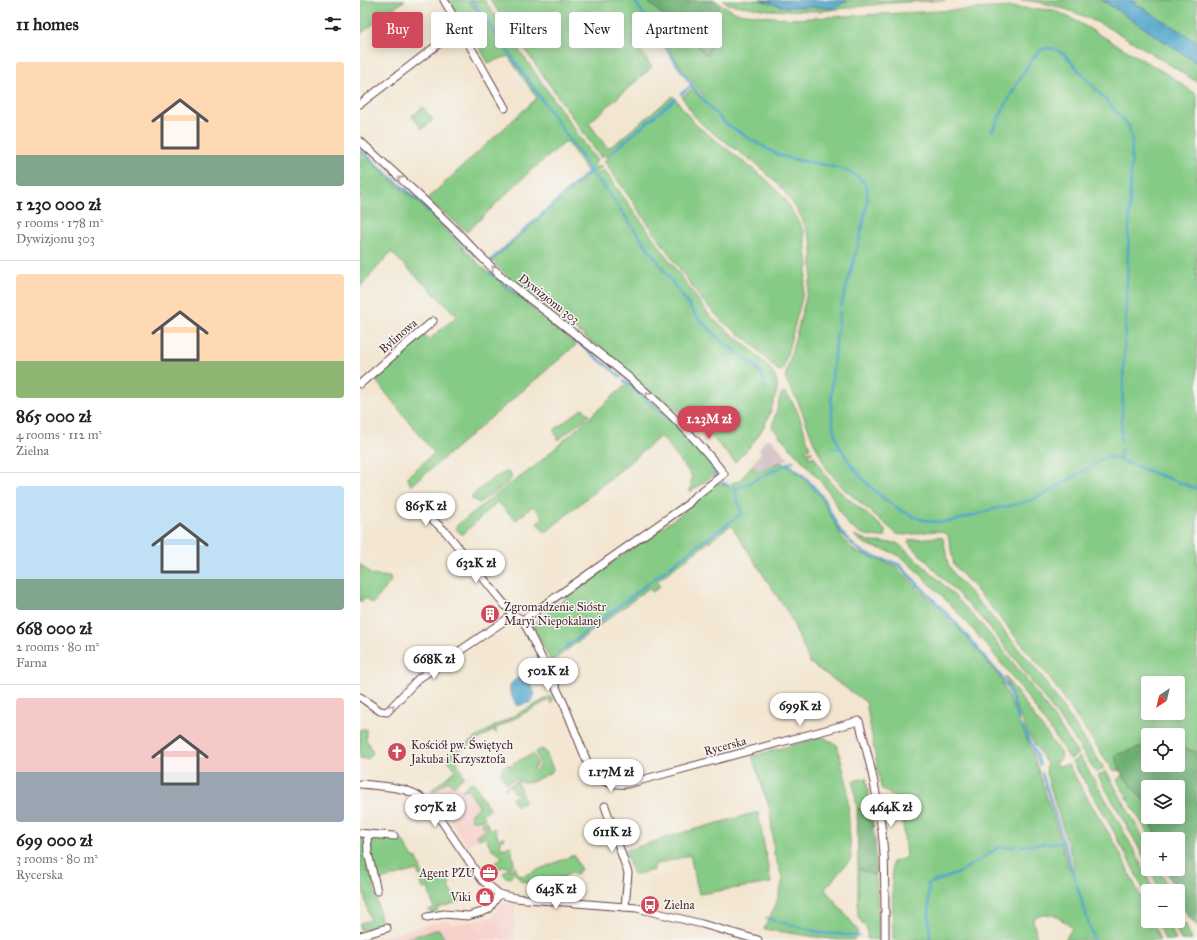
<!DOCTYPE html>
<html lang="en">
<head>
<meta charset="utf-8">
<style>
  :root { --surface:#fff; --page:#f2f2f2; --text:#222; --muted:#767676; --line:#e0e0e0; --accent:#d1495b }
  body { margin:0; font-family:"IM FELL Great Primer",serif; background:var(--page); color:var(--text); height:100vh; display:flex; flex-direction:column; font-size:15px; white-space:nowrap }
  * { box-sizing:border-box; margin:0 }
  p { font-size:13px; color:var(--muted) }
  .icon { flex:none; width:22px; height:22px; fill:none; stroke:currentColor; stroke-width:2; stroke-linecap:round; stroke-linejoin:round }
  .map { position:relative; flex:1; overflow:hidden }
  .side { display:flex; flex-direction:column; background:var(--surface); width:360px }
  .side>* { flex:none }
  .guide { position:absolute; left:12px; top:12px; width:380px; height:36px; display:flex; gap:8px }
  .needle { width:26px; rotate:215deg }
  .controls { position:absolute; left:781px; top:676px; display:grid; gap:8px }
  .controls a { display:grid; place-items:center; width:44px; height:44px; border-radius:4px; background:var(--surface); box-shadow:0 2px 10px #0003; font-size:20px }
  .price { position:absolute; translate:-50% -34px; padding:0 9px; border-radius:14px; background:#fff; color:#222; font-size:13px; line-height:26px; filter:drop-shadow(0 1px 2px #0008) }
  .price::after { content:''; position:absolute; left:50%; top:24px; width:12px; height:9px; margin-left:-6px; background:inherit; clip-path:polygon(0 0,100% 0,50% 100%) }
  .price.current { background:var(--accent); color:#fff }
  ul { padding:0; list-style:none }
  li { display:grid; align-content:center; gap:8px; height:212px; padding:0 16px }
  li+li { border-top:1px solid var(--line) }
  li span { display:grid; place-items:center; height:124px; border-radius:4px; color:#555 }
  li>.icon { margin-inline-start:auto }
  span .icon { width:72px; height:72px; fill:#fffc; stroke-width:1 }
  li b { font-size:17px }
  h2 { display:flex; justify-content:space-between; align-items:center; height:48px; padding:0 16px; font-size:17px }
  .pill { padding:0 14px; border-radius:4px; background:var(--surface); box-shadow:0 2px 10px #0003; font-size:14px; line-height:36px }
  .pill.current { background:var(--accent); color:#fff }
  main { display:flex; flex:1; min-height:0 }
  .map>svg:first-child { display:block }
  .built { fill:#f7d0ca }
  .industrial { fill:#d2bec2 }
  .green { fill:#86cb85; stroke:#687558; fill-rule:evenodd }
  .forest { fill:#6caf72; stroke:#5b674e }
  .water { fill:#50a6cc; stroke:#4d627c }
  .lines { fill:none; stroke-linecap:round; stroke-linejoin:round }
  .stream { stroke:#50a6cc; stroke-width:2.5 }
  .minor-casing { stroke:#633d44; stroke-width:9 }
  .minor { stroke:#fff; stroke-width:7 }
  .oneway { stroke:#ae9aa0 }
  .labels { text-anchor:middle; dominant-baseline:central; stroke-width:3; stroke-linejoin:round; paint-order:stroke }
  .street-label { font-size:12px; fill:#4a1f2b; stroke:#f6f6f2 }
  .poi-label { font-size:12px; fill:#4a1f2b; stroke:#f6f6f2; text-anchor:start }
</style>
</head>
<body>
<main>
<section class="side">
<h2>11 homes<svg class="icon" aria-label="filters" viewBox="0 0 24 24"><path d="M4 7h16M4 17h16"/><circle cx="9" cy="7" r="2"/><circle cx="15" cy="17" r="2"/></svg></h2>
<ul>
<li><span style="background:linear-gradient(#ffd9b3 75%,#7fa58c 0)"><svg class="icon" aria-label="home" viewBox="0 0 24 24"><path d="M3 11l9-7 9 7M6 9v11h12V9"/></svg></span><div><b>1 230 000 zł</b><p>5 rooms · 178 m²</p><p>Dywizjonu 303</p></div></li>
<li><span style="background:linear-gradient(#ffd9b3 70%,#8fb573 0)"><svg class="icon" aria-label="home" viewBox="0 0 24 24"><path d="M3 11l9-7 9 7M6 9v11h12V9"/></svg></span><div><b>865 000 zł</b><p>4 rooms · 112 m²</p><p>Zielna</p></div></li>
<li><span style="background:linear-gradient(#bfe0f5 75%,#7fa58c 0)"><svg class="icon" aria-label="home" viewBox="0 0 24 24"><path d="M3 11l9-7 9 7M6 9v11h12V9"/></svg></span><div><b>668 000 zł</b><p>2 rooms · 80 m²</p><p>Farna</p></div></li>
<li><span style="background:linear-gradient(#f6c9c9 60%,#9aa5b1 0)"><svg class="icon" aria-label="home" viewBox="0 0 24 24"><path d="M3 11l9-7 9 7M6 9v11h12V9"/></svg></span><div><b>699 000 zł</b><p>3 rooms · 80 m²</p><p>Rycerska</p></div></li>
</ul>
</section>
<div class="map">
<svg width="837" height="940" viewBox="0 0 837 940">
  <rect width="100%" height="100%" fill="#f6f6f2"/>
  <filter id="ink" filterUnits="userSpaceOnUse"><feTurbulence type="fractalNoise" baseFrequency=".025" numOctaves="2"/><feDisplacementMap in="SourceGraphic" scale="8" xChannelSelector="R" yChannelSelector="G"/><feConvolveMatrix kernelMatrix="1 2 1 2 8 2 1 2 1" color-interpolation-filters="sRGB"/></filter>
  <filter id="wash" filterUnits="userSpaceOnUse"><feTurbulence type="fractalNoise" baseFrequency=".012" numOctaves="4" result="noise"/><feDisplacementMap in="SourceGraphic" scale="16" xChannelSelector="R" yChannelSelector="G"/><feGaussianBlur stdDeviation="0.9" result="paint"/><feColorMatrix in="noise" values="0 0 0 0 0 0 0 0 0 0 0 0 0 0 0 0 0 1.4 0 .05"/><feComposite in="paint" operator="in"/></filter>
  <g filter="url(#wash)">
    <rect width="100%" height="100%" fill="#f3e6d1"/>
    <g class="built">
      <path d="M90,775L103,791L107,789L119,807L115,810L128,834L107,846L71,790Z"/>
      <path d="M142,903L155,905L154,940H12L86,920L93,924L133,917L139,905Z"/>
    </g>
    <path class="industrial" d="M406,439H411L429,459L398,471L391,466L401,452L399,449Z"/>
    <g class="green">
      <path d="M0,0H45L0,34Z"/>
      <path d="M88,0H108L125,23L109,0H124L237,161L234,165L236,168L240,165L242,167L237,171L238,174L244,170L349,315C365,331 414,362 417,383C419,391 413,402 411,410C404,431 391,447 375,462L339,423L309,406L281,385L245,352L150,279L132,261L229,174L207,141L170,171L107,232L67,199L177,98L148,56L128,63L101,14L98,16Z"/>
      <path d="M130,0H286L323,33L336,39L341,51L353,43C352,28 353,17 360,4L377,13L432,19L651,7L694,10L718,22L812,77L837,95V752L818,747V735H788V745L755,755L761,771L753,770L689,677L626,601L594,565L588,535C574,525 553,538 537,534L483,488L467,469L453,440L438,402L425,378L452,274V243L442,218L425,192L399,166L345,127L335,117L322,97L333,88L341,99L344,96L322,69L294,26L272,39L292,67L229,123L247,148L252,146L313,96L336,125L407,180L424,198L444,231L448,265L442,298L423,369L420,371L417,370L391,343L363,322L341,299L244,161L248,157L247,154L241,158ZM788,683H818V713H788Z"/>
      <path d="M363,0H400L425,7H461L473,9L488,0H586L530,3L461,11L409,10L368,4Z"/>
      <path d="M661,0H742L837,63V82C783,49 726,5 661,0Z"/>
      <path d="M770,0H837V42Z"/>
      <path d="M63,107L73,120L62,129L52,116Z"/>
      <path d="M0,151L28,178L58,202L122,267L216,345L51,486L47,477L74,453L13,377L64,334L69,340L97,316L31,252L0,287Z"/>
      <path d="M269,382L314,420L353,463L356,470L354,475L330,492L332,476L301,436L185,533L177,523L183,517L173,506L156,520L137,502L102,535L95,527L135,495L174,467Z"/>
      <path d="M424,392C439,405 443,430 450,448L445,450L446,452L452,451V453L448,454L449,458L454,456L465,475L478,490L521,526L526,532L525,537C512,537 500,535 490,526C480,517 477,503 469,492C452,469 430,449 412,427L421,394Z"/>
      <path d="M223,408L229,415L198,440L194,430Z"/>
      <path d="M421,462L440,475L460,496L483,539L496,552L536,566L604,634L640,678L672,751L710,870L714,865L686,773L687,764L667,732L656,707L645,676L702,755L700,760L695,762L697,766L708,765L757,847L782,900L779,905L786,907L788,921H792L800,940H705L712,928C699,917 690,909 673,919L677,940H533L532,862L546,858L541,802L521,788L506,702L450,663L430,616L371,525L297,581L300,587L292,592L289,588L191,662L173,624L250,564L331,507L340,495L358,483L373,488L372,483L380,481L391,466L398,471Z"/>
      <path d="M147,472L151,473V479L148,483L119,503L112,499L111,497C120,488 135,475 147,472Z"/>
      <path d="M494,535L511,542L537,543C608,601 668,676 718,754L710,759C663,687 609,618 545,560C530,546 509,552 494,535Z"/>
      <path d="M578,537L583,538L588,564L595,576L628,612L681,675L744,768L736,773L713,737L655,659L626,623L548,542L549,540Z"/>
      <path d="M0,564L12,575L30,577L31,581L13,604L5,598L0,603Z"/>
      <path d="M191,696L193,700L191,704L189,700L135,729L137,733L133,731L94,754L104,777L93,786L88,781L73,792L71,790L96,770L85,757L135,726Z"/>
      <path d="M0,729H6V739L13,753L8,759L0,758Z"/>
      <path d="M463,737L477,745L487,784L491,859L465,889L494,925L498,931L494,940H477L404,929L416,904L423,880L414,853L410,810L392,756Z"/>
      <path d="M182,749L185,751L193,769L192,772L172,782H159L157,778L146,783L141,774L143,767L150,764L153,768L155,767L153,763L173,754L177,763L173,770L175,772L180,764L175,752Z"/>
      <path d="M720,757C747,800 772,844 794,891H788V900C766,852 741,806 712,762Z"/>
      <path d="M746,771L788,846V865L762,817L738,776Z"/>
      <path d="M762,775L785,802L788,817H790L796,839H791L757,780Z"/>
      <path d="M506,778L514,828L502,810L497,808L493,781Z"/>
      <path d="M157,781L165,801L156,806L152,798L159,795L157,792L154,793L151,786L144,789V788Z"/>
      <path d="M110,783H114L130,810L122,813L125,819L121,821L120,819L115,821L110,819L112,818L110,815L119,806L107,789L101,791Z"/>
      <path d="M398,812L411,883L339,894L330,855L294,865V870L273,875L265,851L314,835Z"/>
      <path d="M126,821L130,830L134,828L139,839L144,837L145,839L140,842L142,849L151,846L154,864L150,868L143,866L139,869L134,863L142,857L135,850L133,851L125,837L119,839L116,835L126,831L122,823Z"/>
      <path d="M12,837L42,840L54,859L57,858L63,875L59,876L57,870L17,881L9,842Z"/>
      <path d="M0,839H4L10,867L7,868V872L11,871L21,921L17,926L0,930V923L10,920L0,876Z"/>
      <path d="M214,855L221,870L218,871V875L208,873L205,875V878H188V882L180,881V882H175V884H167L166,881L162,882L155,873L150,878L146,877L143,873L147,869L151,870L155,866L158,874L163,876Z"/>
      <path d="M498,869L516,876L519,940L507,939V929L498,917Z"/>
      <path d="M790,869H799L810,891H800Z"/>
      <path d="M65,878L69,884L88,878L90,889L94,896L99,894L102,901L78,908L77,911L71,913L68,910L74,908L68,888L63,889L60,880Z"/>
      <path d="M797,921H807L816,940H805Z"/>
      <path d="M825,923L832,940H821L815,927Z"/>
      <path d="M79,929L85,940H40Z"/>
    </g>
    <g class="forest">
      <path d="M286,0H355L360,4C351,21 355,38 348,56L341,51L336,39L323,33Z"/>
      <path d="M788,745V765H818V747L837,752V926C828,916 818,905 818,891H815L806,869H818V839H796L790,817H818V787H788V811L785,802L762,775L755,755Z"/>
      <path d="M497,808C520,817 515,857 516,876L498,869Z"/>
    </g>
    <g class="water">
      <path d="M400,0H488L473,9L461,7H425Z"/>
      <path d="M742,0H770L837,42V63Z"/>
      <path d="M166,674L175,694L171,702L157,706C147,689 145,683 166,674Z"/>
    </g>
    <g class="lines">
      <g class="stream">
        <path d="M112,0L222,157L230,171L245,188L338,318L362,341L393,364L402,375L406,389"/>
        <path d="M274,0C302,41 327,85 362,120C369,127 408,150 419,155C442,165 496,162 507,188C512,200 486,289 481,306"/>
        <path d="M321,94L332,85"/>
        <path d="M632,131C641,115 669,55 683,49C691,46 697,50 704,54L769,126L772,142L761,442"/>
        <path d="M0,148L22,170L56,198L115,255"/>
        <path d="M251,153L315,99"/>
        <path d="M131,260L232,169"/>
        <path d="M130,272L261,377"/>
        <path d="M480,313C475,350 468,389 473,425C476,447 492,468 508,484C526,503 556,524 584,522C600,521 618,513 634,509C648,506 665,504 678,497C702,486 725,469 748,456L837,489"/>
        <path d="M264,381L315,424"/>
        <path d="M472,448H479"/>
        <path d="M760,459L761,450"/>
        <path d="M351,463L357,476L355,477"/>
        <path d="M427,463L446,478L462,496L481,532L495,547L506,554L538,564L596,623L641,676L648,688L659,720"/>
        <path d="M362,482L371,487L379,488L433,461"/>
        <path d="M197,654L334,548L377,517L382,512L377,501L376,488"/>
        <path d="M662,727L673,747L680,765"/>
        <path d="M682,773L734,940"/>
        <path d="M661,846L703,842"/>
        <path d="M406,918L462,933L499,936"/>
        <path d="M570,940L568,884L599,873L639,847H655"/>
      </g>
    </g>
  </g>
  <g filter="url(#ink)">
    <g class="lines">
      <defs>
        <g id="minor">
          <path d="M84,0L145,108"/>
          <path d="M0,104L101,27"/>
          <path d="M0,141C29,168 58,194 87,222C107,241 126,264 147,281C223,342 305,397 364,474L333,498L328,504L163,620"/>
          <path d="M0,384L73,321"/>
          <path d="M51,500L86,532L153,615L163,620L204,704L230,769C239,782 251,785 267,784L499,721C511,764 521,809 524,854C525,882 525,911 525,940"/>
          <path d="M0,697L20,711L27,712L58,679L153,615"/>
          <path d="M0,784C27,787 52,785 72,807L122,880L139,894L155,898L277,908L342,924L398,940"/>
          <path d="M245,806L268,873L265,907"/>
          <path d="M0,833L7,834L8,853L17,891"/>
          <path d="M7,834L34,836"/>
          <path d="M67,917L84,914L108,916L122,912L129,909L139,894"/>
          <path d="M0,936L27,928"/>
        </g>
      </defs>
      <use href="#minor" class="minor-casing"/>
      <use href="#minor" class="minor"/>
    </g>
    <defs><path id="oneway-chevron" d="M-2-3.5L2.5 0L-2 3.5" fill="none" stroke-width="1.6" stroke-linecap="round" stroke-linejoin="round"/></defs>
    <g class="oneway">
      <use href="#oneway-chevron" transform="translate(40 179) rotate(-140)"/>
      <use href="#oneway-chevron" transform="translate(134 268) rotate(-135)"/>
      <use href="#oneway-chevron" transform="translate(288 395) rotate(-140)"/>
      <use href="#oneway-chevron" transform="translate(32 707) rotate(-45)"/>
    </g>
  </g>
  <defs>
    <symbol id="building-disc" viewBox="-11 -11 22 22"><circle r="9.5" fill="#d1495b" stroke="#f6f6f2"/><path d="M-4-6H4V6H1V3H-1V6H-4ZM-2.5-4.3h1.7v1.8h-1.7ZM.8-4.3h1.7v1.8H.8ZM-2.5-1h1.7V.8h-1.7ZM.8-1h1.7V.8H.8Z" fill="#fff"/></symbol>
    <symbol id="church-disc" viewBox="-11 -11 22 22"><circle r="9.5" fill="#d1495b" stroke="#f6f6f2"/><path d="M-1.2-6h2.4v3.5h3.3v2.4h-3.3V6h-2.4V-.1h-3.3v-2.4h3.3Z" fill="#fff"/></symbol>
    <symbol id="office-disc" viewBox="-11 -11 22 22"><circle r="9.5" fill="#d1495b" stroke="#f6f6f2"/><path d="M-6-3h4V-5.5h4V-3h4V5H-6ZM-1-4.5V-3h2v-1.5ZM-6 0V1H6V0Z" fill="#fff"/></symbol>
    <symbol id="shop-disc" viewBox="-11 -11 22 22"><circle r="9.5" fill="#d1495b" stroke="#f6f6f2"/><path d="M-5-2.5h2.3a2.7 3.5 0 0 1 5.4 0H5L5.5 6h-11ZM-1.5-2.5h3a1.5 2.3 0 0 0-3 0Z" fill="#fff"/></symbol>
    <symbol id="bus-disc" viewBox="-11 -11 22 22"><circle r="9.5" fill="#d1495b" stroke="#f6f6f2"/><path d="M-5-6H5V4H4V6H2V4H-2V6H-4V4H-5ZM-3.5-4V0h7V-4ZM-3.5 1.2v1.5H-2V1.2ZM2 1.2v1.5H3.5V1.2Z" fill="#fff"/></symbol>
  </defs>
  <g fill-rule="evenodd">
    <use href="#building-disc" x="119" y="603" width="22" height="22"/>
    <use href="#church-disc" x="26" y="741" width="22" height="22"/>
    <use href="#office-disc" x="118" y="862" width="22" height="22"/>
    <use href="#shop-disc" x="114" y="886" width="22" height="22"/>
    <use href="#bus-disc" x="279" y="894" width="22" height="22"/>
  </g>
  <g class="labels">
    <g class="street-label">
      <text transform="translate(189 299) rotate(38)">Dywizjonu 303</text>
      <text transform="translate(38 336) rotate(-41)">Bylinowa</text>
      <text transform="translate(365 746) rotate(-15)">Rycerska</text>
    </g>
    <g class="poi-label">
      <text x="144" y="607">Zgromadzenie Sióstr<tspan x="144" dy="14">Maryi Niepokalanej</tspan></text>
      <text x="51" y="745">Kościół pw. Świętych<tspan x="51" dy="14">Jakuba i Krzysztofa</tspan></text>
      <text x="115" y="873" text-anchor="end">Agent PZU</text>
      <text x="111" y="897" text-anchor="end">Viki</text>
      <text x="304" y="905">Zielna</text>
    </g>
  </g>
</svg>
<div class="controls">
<a><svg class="needle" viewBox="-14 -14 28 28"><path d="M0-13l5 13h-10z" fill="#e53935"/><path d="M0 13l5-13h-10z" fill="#767676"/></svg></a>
<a><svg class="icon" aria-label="locate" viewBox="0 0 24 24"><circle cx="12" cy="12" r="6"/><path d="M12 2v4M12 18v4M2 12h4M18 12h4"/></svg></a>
<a><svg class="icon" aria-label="layers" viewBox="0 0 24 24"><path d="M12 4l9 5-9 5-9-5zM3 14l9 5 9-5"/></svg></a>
<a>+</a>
<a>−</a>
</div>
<b class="price current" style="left:349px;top:440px">1.23M zł</b>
<b class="price" style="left:66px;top:527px">865K zł</b>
<b class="price" style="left:116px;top:584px">632K zł</b>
<b class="price" style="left:74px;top:680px">668K zł</b>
<b class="price" style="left:188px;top:692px">502K zł</b>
<b class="price" style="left:440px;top:727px">699K zł</b>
<b class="price" style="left:251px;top:793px">1.17M zł</b>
<b class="price" style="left:75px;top:828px">507K zł</b>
<b class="price" style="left:531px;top:828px">464K zł</b>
<b class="price" style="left:252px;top:853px">611K zł</b>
<b class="price" style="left:196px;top:910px">643K zł</b>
<div class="guide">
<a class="pill current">Buy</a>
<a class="pill">Rent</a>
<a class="pill">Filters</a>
<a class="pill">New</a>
<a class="pill">Apartment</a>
</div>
</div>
</main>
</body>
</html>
